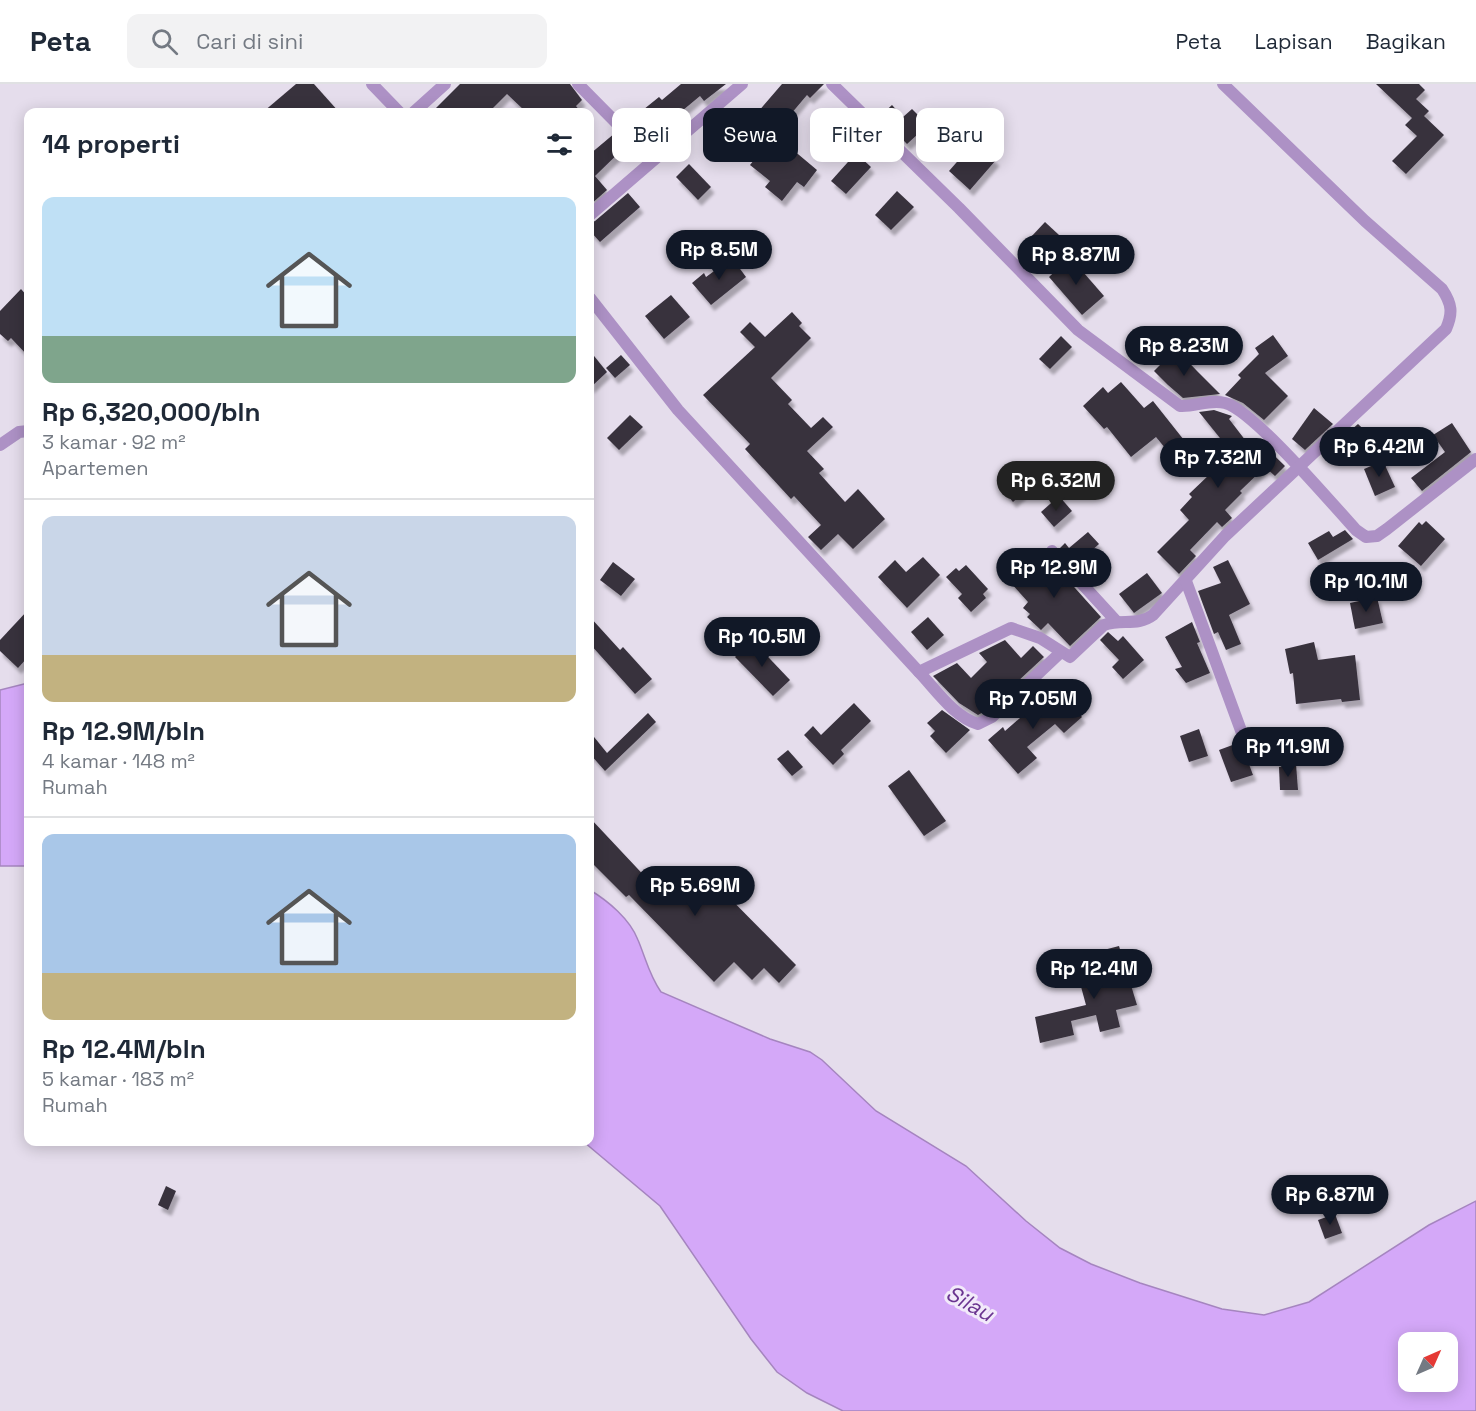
<!DOCTYPE html>
<html lang="id">
<head>
<meta charset="utf-8">
<style>
  :root { --surface:#fff; --page:#f2f2f3; --text:#1f2937; --muted:#747a83; --line:#e0e1e3; --accent:#111827 }
  body { margin:0; font-family:"Space Grotesk",sans-serif; background:var(--page); color:var(--text); height:100vh; display:flex; flex-direction:column; font-size:22px; white-space:nowrap }
  * { box-sizing:border-box; margin:0 }
  p { font-size:20px; color:var(--muted) }
  .icon { flex:none; width:33px; height:33px; fill:none; stroke:currentColor; stroke-width:2; stroke-linecap:round; stroke-linejoin:round }
  .map { position:relative; flex:1; overflow:hidden }
  .sheet { position:absolute; left:24px; top:24px; width:570px; height:1038px; display:flex; flex-direction:column; background:var(--surface); border-radius:12px; box-shadow:0 3px 15px #0003 }
  .sheet>* { flex:none }
  .hud { position:absolute; left:612px; top:24px; width:570px; height:54px; display:flex; gap:12px }
  .needle { width:39px; rotate:45deg }
  .controls { position:absolute; left:1398px; top:1248px; display:grid; gap:12px }
  .controls a { display:grid; place-items:center; width:60px; height:60px; border-radius:12px; background:var(--surface); box-shadow:0 3px 15px #0003; font-size:30px }
  .price { position:absolute; translate:-50% -51px; padding:0 14px; border-radius:21px; background:var(--accent); color:#fff; font-size:20px; line-height:39px; filter:drop-shadow(0 2px 3px #0008) }
  .price::after { content:''; position:absolute; left:50%; top:36px; width:18px; height:14px; margin-left:-9px; background:inherit; clip-path:polygon(0 0,100% 0,50% 100%) }
  .price.on { background:#222; color:#fff }
  ul { padding:0; list-style:none }
  li { display:grid; align-content:center; gap:12px; height:318px; padding:0 18px }
  li+li { border-top:2px solid var(--line) }
  li span { display:grid; place-items:center; height:186px; border-radius:12px; color:#555 }
  li>.icon { margin-inline-start:auto }
  span .icon { width:108px; height:108px; fill:#fffc; stroke-width:1 }
  li b { font-size:26px }
  h2 { display:flex; justify-content:space-between; align-items:center; height:72px; padding:0 18px; font-size:26px }
  .tag { padding:0 21px; border-radius:12px; background:var(--surface); box-shadow:0 3px 15px #0003; font-size:21px; line-height:54px }
  .tag.on { background:var(--accent); color:#fff }
  header { display:flex; align-items:center; gap:36px; box-sizing:border-box; height:84px; padding:0 30px; background:var(--surface); border-bottom:2px solid var(--line) }
  header strong { font-size:28px }
  nav { display:flex; gap:33px; margin-inline-start:auto; font-size:21px }
  .search { width:420px; height:54px; background:var(--page); display:flex; align-items:center; gap:15px; box-sizing:border-box; padding:0 21px; border-radius:12px; color:var(--muted); font-size:22px }
  .map>svg:first-child { display:block }
  .water { fill:#d4a8f8; stroke:#a585bf; stroke-width:1.5; fill-rule:evenodd }
  .building { fill:#39323e; filter:url(#shadow) }
  .lines { fill:none; stroke-linecap:round; stroke-linejoin:round }
  .street { stroke:#ad91c5; stroke-width:12 }
  .labels { text-anchor:middle; dominant-baseline:central; stroke-width:6; stroke-linejoin:round; paint-order:stroke }
  .water-label { font-size:22px; font-style:italic; fill:#6a3490; stroke:#f2eafa }
</style>
</head>
<body>
<header>
<strong>Peta</strong>
<div class="search"><svg class="icon" aria-label="search" viewBox="0 0 24 24"><circle cx="10" cy="10" r="6"/><path d="M15 15l6 6"/></svg>Cari di sini</div>
<nav><a>Peta</a><a>Lapisan</a><a>Bagikan</a></nav>
</header>
<div class="map">
<svg width="1476" height="1327" viewBox="0 0 1476 1327">
  <defs>
    <filter id="shadow"><feDropShadow dx="3.5" dy="6" stdDeviation="1.5" flood-color="#0004"/></filter>
  </defs>
  <rect width="100%" height="100%" fill="#e5ddec"/>
  <g class="water">
    <path d="M28,599V782H0V606Z"/>
    <path d="M590,806C608,817 630,835 638,856C646,875 649,891 661,908L770,955L810,968L822,976L876,1027L966,1082L1026,1137L1060,1164L1091,1180L1140,1199L1222,1225L1264,1231L1309,1218L1429,1141L1476,1117V1327H843L807,1309L777,1288L751,1255L660,1122L584,1058H590ZM1408,1258H1448V1298H1408Z"/>
  </g>
  <g class="building">
    <path d="M296,0H314L339,28H263Z"/>
    <path d="M460,0H570L582,16L576,22L581,28H526L507,10L489,28H432Z"/>
    <path d="M681,0H726L704,17L700,12L647,56L628,38L659,13L662,16Z"/>
    <path d="M782,0H824L810,14L807,11L774,50L817,86L804,103L797,98L782,117L765,103L770,97L750,81L762,66L746,52L762,34L757,29Z"/>
    <path d="M1376,0H1419L1425,6L1416,15L1429,27L1424,32L1444,51L1406,90L1392,77L1417,52L1405,41L1412,34Z"/>
    <path d="M892,21L903,33L912,25L928,41L907,60L880,32Z"/>
    <path d="M615,49L627,61L595,92L607,106L590,121V70Z"/>
    <path d="M970,63L982,73L986,68L996,76L970,106L949,87Z"/>
    <path d="M856,69L871,83L846,110L831,97Z"/>
    <path d="M689,80L711,103L698,116L676,93Z"/>
    <path d="M897,107L914,123L891,146L875,131Z"/>
    <path d="M628,109L640,123L600,158L590,147V139L595,137Z"/>
    <path d="M1045,138L1059,151L1043,167L1030,154Z"/>
    <path d="M1070,173L1104,212L1082,231L1049,193Z"/>
    <path d="M732,174L746,193L711,221L692,199L704,189L706,193Z"/>
    <path d="M21,205L28,213V272L11,254L8,257L0,250V227Z"/>
    <path d="M671,211L690,233L664,255L645,232Z"/>
    <path d="M792,228L802,239L799,242L811,254L771,294L792,316L788,320L811,344L823,333L833,343L807,367L824,385L819,389L845,418L858,405L885,435L853,465L838,450L821,466L808,453L821,441L794,412L791,415L745,365L750,360L703,311L755,263L740,248L750,238L765,253Z"/>
    <path d="M1273,251L1288,272L1265,289L1288,312L1264,336L1243,319L1225,311L1241,294L1238,291L1259,270L1255,264Z"/>
    <path d="M1061,252L1072,263L1050,285L1039,275Z"/>
    <path d="M1176,265L1197,287L1220,310L1183,314L1168,301L1154,287Z"/>
    <path d="M590,267L607,288L590,304Z"/>
    <path d="M621,271L630,281L615,294L606,284Z"/>
    <path d="M1121,298L1144,324L1153,317L1195,370L1180,382L1156,353L1131,373L1107,343L1104,345L1083,322L1103,303L1108,309Z"/>
    <path d="M1314,324L1333,340L1305,366L1292,355Z"/>
    <path d="M1214,326L1232,332L1229,335L1249,361L1256,354L1285,382L1275,392L1265,383L1240,407L1242,409L1225,426L1232,434L1222,443L1217,438L1190,466L1196,472L1179,490L1157,468L1189,436L1180,426L1192,413L1189,410L1232,369L1199,328Z"/>
    <path d="M630,331L643,343L619,366L607,354Z"/>
    <path d="M1452,339L1471,368L1422,407L1411,394L1445,368L1433,351Z"/>
    <path d="M1358,340L1374,355L1355,375L1337,358Z"/>
    <path d="M1383,377L1395,403L1375,412L1364,385Z"/>
    <path d="M1014,400L1023,409L1013,418L1005,408Z"/>
    <path d="M1059,412L1072,427L1054,443L1041,428Z"/>
    <path d="M1426,437L1445,455L1421,482L1398,462L1419,438L1422,441Z"/>
    <path d="M1345,446L1353,455L1318,476L1308,459L1329,447L1333,453Z"/>
    <path d="M1088,448L1099,460L1076,481L1060,464L1065,459L1069,464Z"/>
    <path d="M1040,465L1101,533L1070,562L1048,539L1041,546L1027,533L1030,530L1023,524L1028,518L1011,499L1027,484L1024,479Z"/>
    <path d="M923,473L940,491L907,524L878,493L895,476L906,488Z"/>
    <path d="M1228,476L1250,520L1229,531L1241,560L1226,566L1218,548L1214,550L1198,507L1221,499L1213,483Z"/>
    <path d="M613,478L635,495L621,512L600,496Z"/>
    <path d="M966,481L988,505L983,510L986,514L971,528L958,514L962,510L946,493L956,484L959,487Z"/>
    <path d="M1147,489L1162,509L1134,529L1119,510Z"/>
    <path d="M1377,513L1383,539L1355,545L1350,519Z"/>
    <path d="M28,526V573L18,584L0,567V556Z"/>
    <path d="M590,533L620,566L623,563L652,595L635,610L590,560Z"/>
    <path d="M928,533L944,551L927,566L911,548Z"/>
    <path d="M1192,538L1200,558L1197,559L1210,589L1186,599L1175,585L1182,583L1165,553Z"/>
    <path d="M1108,548L1118,557L1123,552L1144,576L1123,595L1112,583L1119,576L1100,556Z"/>
    <path d="M752,556L790,596L773,612L735,573Z"/>
    <path d="M1005,556L1021,574L1033,562L1044,573L987,626L978,631L959,619L933,592L957,579L971,594L987,578L979,569Z"/>
    <path d="M1314,558L1318,576L1355,571L1360,616L1342,618L1341,615L1296,620L1293,589L1290,590L1285,565Z"/>
    <path d="M1052,606L1063,618L1066,615L1082,633L1064,649L1055,640L1027,663L1037,674L1018,690L988,656L1003,643L1005,647Z"/>
    <path d="M854,619L871,637L841,666L844,670L833,681L804,651L813,642L821,651Z"/>
    <path d="M942,626L970,646L946,669L930,652L935,647L927,639Z"/>
    <path d="M648,629L656,638L605,687L590,670V648L607,669Z"/>
    <path d="M1199,645L1208,672L1189,678L1180,652Z"/>
    <rect x="1303" y="651" width="31" height="19"/>
    <path d="M1238,659L1243,664L1253,691L1231,698L1219,666Z"/>
    <path d="M788,666L803,683L792,692L777,675Z"/>
    <path d="M1296,680L1298,706H1280L1279,683Z"/>
    <path d="M909,686L946,737L924,752L888,702Z"/>
    <path d="M590,734L667,816L700,784L796,881L779,899L764,884L752,896L734,878L714,898L629,811L626,813L590,777Z"/>
    <path d="M1119,862L1137,921L1116,926L1120,943L1100,948L1096,931L1071,937L1074,951L1040,959L1035,933L1086,921L1080,899L1102,894L1096,868Z"/>
    <path d="M166,1102L176,1107L168,1126L158,1121Z"/>
    <path d="M1335,1130L1342,1149L1325,1155L1318,1136Z"/>
  </g>
  <g class="lines">
    <g class="street">
      <path d="M372,0L399,28"/>
      <path d="M578,0L653,76"/>
      <path d="M832,0L959,124L1078,246L1180,322C1195,323 1210,315 1225,319C1253,326 1333,421 1356,446L1366,453L1377,452L1387,445L1476,375"/>
      <path d="M414,28L445,0"/>
      <path d="M590,131L742,0"/>
      <path d="M590,214L678,326L919,588L1011,544L1040,554L1070,573L1104,541C1121,534 1137,543 1153,531L1225,452L1446,245C1453,229 1452,220 1442,205L1365,137L1223,0"/>
      <path d="M0,361L19,348L28,347"/>
      <path d="M1052,467L1117,538"/>
      <path d="M1186,497L1243,652L1259,667L1282,675"/>
      <path d="M919,588C936,606 954,633 978,640L992,633L1060,569"/>
    </g>
  </g>
  <g class="labels">
    <g class="water-label">
      <text transform="translate(970 1219) rotate(29)">Silau</text>
    </g>
  </g>
</svg>
<div class="controls">
<a><svg class="needle" viewBox="-14 -14 28 28"><path d="M0-13l5 13h-10z" fill="#e53935"/><path d="M0 13l5-13h-10z" fill="#747a83"/></svg></a>
</div>
<b class="price" style="left:719px;top:197px">Rp 8.5M</b>
<b class="price" style="left:1076px;top:202px">Rp 8.87M</b>
<b class="price" style="left:1184px;top:293px">Rp 8.23M</b>
<b class="price" style="left:1379px;top:394px">Rp 6.42M</b>
<b class="price" style="left:1218px;top:405px">Rp 7.32M</b>
<b class="price on" style="left:1056px;top:428px">Rp 6.32M</b>
<b class="price" style="left:1054px;top:515px">Rp 12.9M</b>
<b class="price" style="left:1366px;top:529px">Rp 10.1M</b>
<b class="price" style="left:762px;top:584px">Rp 10.5M</b>
<b class="price" style="left:1033px;top:646px">Rp 7.05M</b>
<b class="price" style="left:1288px;top:694px">Rp 11.9M</b>
<b class="price" style="left:695px;top:833px">Rp 5.69M</b>
<b class="price" style="left:1094px;top:916px">Rp 12.4M</b>
<b class="price" style="left:1330px;top:1142px">Rp 6.87M</b>
<div class="hud">
<a class="tag">Beli</a>
<a class="tag on">Sewa</a>
<a class="tag">Filter</a>
<a class="tag">Baru</a>
</div>
<section class="sheet">
<h2>14 properti<svg class="icon" aria-label="filters" viewBox="0 0 24 24"><path d="M4 7h16M4 17h16"/><circle cx="9" cy="7" r="2"/><circle cx="15" cy="17" r="2"/></svg></h2>
<ul>
<li><span style="background:linear-gradient(#bfe0f5 75%,#7fa58c 0)"><svg class="icon" aria-label="home" viewBox="0 0 24 24"><path d="M3 11l9-7 9 7M6 9v11h12V9"/></svg></span><div><b>Rp 6,320,000/bln</b><p>3 kamar · 92 m²</p><p>Apartemen</p></div></li>
<li><span style="background:linear-gradient(#c9d6e8 75%,#c2b280 0)"><svg class="icon" aria-label="home" viewBox="0 0 24 24"><path d="M3 11l9-7 9 7M6 9v11h12V9"/></svg></span><div><b>Rp 12.9M/bln</b><p>4 kamar · 148 m²</p><p>Rumah</p></div></li>
<li><span style="background:linear-gradient(#a9c7e8 75%,#c2b280 0)"><svg class="icon" aria-label="home" viewBox="0 0 24 24"><path d="M3 11l9-7 9 7M6 9v11h12V9"/></svg></span><div><b>Rp 12.4M/bln</b><p>5 kamar · 183 m²</p><p>Rumah</p></div></li>
</ul>
</section>
</div>
</body>
</html>
